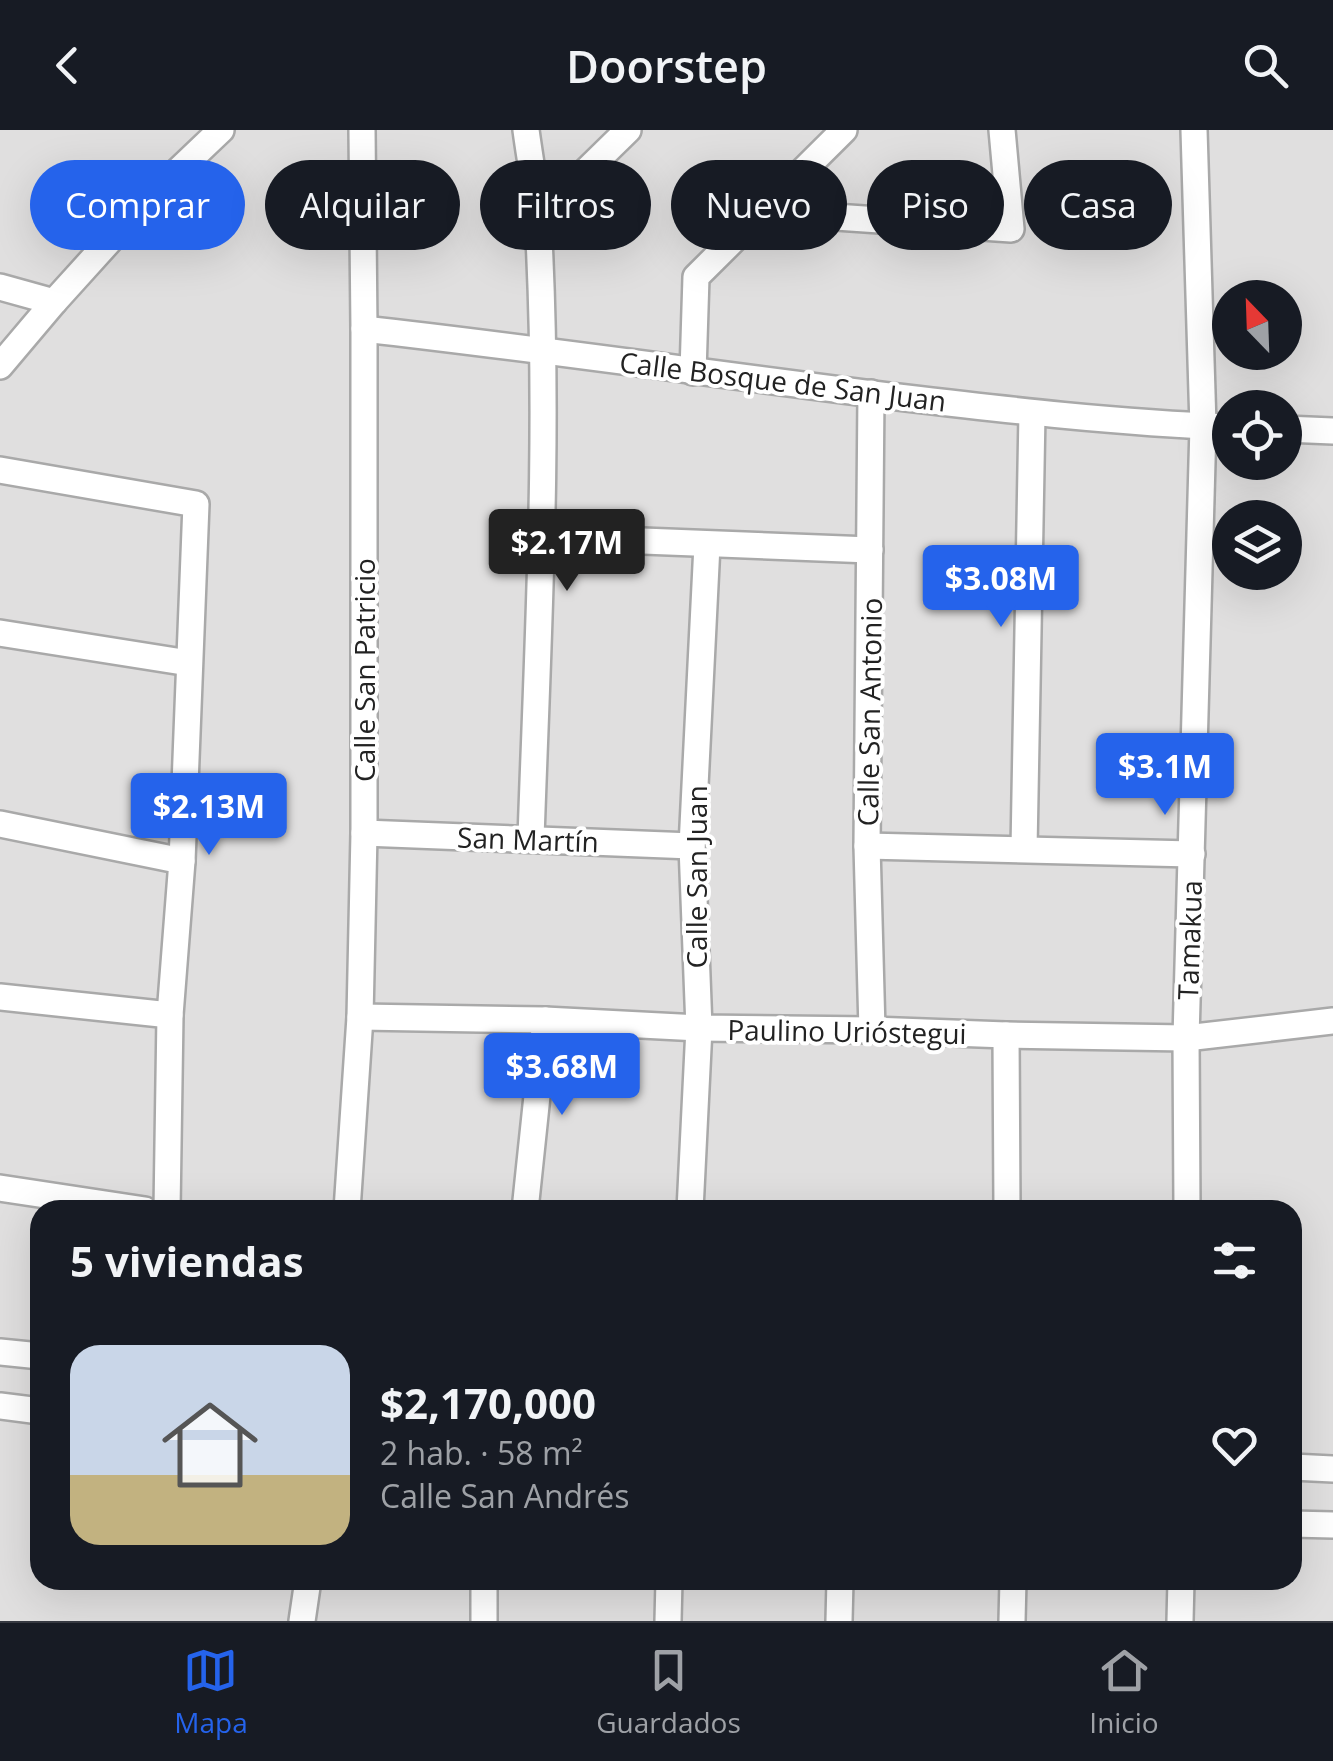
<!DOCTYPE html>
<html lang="es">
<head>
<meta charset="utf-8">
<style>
  :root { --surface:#171b24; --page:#242831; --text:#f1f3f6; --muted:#9ea1a6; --line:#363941; --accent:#2563eb }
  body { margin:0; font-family:"Open Sans",sans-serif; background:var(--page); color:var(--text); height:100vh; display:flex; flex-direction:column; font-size:38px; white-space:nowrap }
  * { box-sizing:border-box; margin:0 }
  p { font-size:32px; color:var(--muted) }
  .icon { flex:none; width:55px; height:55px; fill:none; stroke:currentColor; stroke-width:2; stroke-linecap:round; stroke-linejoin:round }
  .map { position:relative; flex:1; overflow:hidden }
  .drawer { position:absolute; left:30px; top:1070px; width:1272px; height:390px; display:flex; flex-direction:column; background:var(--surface); border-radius:30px; box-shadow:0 10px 40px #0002 }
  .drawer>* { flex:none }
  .guide { position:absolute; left:30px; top:30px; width:1275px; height:90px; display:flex; gap:20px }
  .needle { width:65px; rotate:337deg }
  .fabs { position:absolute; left:1212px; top:150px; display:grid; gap:20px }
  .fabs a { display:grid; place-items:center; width:90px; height:90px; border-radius:50%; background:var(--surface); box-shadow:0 10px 40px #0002; font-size:50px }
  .price { position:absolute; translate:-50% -85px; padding:0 22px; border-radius:10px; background:var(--accent); color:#fff; font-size:32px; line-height:65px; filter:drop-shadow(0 2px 5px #0008) }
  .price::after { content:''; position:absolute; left:50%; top:60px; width:30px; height:22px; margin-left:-15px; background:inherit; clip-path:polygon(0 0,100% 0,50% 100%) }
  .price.on { background:#222; color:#fff }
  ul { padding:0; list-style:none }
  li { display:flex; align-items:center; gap:30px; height:250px; padding:0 40px }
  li+li { border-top:2px solid var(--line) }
  li span { display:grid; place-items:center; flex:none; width:280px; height:200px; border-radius:30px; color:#555 }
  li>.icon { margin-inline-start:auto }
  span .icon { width:120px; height:120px; fill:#fffc; stroke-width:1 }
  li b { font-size:42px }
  h2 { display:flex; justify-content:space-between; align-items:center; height:120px; padding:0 40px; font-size:42px }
  .pill { padding:0 35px; border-radius:45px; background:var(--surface); box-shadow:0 10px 40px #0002; font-size:35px; line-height:90px }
  .pill.on { background:var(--accent); color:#fff }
  header { display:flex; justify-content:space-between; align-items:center; height:130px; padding:0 40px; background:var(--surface); font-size:45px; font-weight:600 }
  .menu { display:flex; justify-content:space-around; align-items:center; height:140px; border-top:2px solid var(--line); background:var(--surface); font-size:28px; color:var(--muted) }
  .menu a { display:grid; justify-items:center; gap:5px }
  .menu .on { color:var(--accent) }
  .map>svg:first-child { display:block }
  .residential { fill:#e0dfdf; fill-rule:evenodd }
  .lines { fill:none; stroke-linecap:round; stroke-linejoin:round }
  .minor-casing { stroke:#a9a9a9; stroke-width:30 }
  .minor { stroke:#fff; stroke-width:25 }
  .labels { text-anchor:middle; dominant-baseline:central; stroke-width:8; stroke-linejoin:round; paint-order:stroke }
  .street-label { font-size:28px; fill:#222; stroke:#fff }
</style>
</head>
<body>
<header><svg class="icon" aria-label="back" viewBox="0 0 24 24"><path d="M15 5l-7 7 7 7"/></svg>Doorstep<svg class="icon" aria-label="search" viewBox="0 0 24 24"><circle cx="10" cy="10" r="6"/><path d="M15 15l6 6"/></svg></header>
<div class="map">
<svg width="1333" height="1491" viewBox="0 0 1333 1491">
  <rect width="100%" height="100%" fill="#f2efe9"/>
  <path class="residential" d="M0,0H1333V1491H0ZM1230,168H1285V222H1230ZM1230,278H1285V332H1230ZM1230,388H1285V442H1230ZM40,1080H1292V1450H40Z"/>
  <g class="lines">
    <defs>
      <g id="minor">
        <path d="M526,0C530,30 536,61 538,91C550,296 538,503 531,708"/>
        <path d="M761,82L1011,99L1002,0"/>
        <path d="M538,88L628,0"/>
        <path d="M0,157L54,172"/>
        <path d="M364,199C542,219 720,245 898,267C1008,280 1119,293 1230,297"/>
        <path d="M0,236L54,172L140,77L221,0"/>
        <path d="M693,242L696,147L844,0"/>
        <path d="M871,263L867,716L872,900"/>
        <path d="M1285,299L1333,301"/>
        <path d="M0,340L196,374L182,731L170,885L167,1080"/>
        <path d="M541,407L870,420"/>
        <path d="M0,503L189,533"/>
        <path d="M0,694L182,731"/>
        <path d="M364,703L692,716"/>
        <path d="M867,716L1192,724"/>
        <path d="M1024,719L1032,283"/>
        <path d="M0,867L170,885"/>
        <path d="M360,887L545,890L699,898L872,900L1006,905L1186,908L1333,891"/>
        <path d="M1006,905L1007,1080"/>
        <path d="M0,1058L145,1080"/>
        <path d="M347,1080L360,887L364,703V199L362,0"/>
        <path d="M525,1080L545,890"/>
        <path d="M690,1080L699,898L692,716L707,415"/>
        <path d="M1187,1080L1186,908L1203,296L1194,0"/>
        <path d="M0,1222L40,1226"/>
        <path d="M0,1276L40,1281"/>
        <path d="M1292,1337L1333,1339"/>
        <path d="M1292,1394L1333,1395"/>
        <path d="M302,1491L308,1450"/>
        <path d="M484,1491V1450"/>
        <path d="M668,1491L669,1450"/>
        <path d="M839,1491L840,1450"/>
        <path d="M1012,1491L1013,1450"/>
        <path d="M1180,1491L1181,1450"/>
      </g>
    </defs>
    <use href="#minor" class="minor-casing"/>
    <use href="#minor" class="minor"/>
  </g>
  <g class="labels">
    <g class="street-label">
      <text transform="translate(783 251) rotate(7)">Calle Bosque de San Juan</text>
      <text transform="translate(364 540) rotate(-90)">Calle San Patricio</text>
      <text transform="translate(869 582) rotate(-89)">Calle San Antonio</text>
      <text transform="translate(528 709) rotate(2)">San Martín</text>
      <text transform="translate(696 747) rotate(-90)">Calle San Juan</text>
      <text transform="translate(1189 810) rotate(-88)">Tamakua</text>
      <text transform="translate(847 901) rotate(1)">Paulino Urióstegui</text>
    </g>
  </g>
</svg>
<div class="fabs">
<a><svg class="needle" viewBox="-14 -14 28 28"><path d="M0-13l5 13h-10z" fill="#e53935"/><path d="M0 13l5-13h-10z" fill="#9ea1a6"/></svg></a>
<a><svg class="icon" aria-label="locate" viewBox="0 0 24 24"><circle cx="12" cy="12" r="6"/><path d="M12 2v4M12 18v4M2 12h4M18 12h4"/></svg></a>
<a><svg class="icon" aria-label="layers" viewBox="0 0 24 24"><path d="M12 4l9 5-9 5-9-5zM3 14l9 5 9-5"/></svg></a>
</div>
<b class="price on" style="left:567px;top:464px">$2.17M</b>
<b class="price" style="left:1001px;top:500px">$3.08M</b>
<b class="price" style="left:1165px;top:688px">$3.1M</b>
<b class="price" style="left:209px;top:728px">$2.13M</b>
<b class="price" style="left:562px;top:988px">$3.68M</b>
<div class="guide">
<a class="pill on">Comprar</a>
<a class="pill">Alquilar</a>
<a class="pill">Filtros</a>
<a class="pill">Nuevo</a>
<a class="pill">Piso</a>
<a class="pill">Casa</a>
</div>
<section class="drawer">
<h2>5 viviendas<svg class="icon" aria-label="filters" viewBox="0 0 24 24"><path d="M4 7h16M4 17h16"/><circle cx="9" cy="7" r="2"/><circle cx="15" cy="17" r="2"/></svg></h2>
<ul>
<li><span style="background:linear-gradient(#c9d6e8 65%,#c2b280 0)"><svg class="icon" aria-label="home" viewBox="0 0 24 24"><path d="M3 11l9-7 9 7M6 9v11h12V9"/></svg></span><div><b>$2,170,000</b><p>2 hab. · 58 m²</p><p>Calle San Andrés</p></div><svg class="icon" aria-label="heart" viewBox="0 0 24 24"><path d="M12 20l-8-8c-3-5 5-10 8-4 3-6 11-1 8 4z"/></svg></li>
</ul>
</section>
</div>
<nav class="menu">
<a class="on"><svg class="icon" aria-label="map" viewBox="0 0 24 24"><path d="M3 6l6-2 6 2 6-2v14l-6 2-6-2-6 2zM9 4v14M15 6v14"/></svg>Mapa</a>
<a><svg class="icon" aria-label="saved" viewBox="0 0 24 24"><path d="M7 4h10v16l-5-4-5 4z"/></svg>Guardados</a>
<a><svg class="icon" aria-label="home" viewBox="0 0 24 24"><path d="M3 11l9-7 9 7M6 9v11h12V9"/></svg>Inicio</a>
</nav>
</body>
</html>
